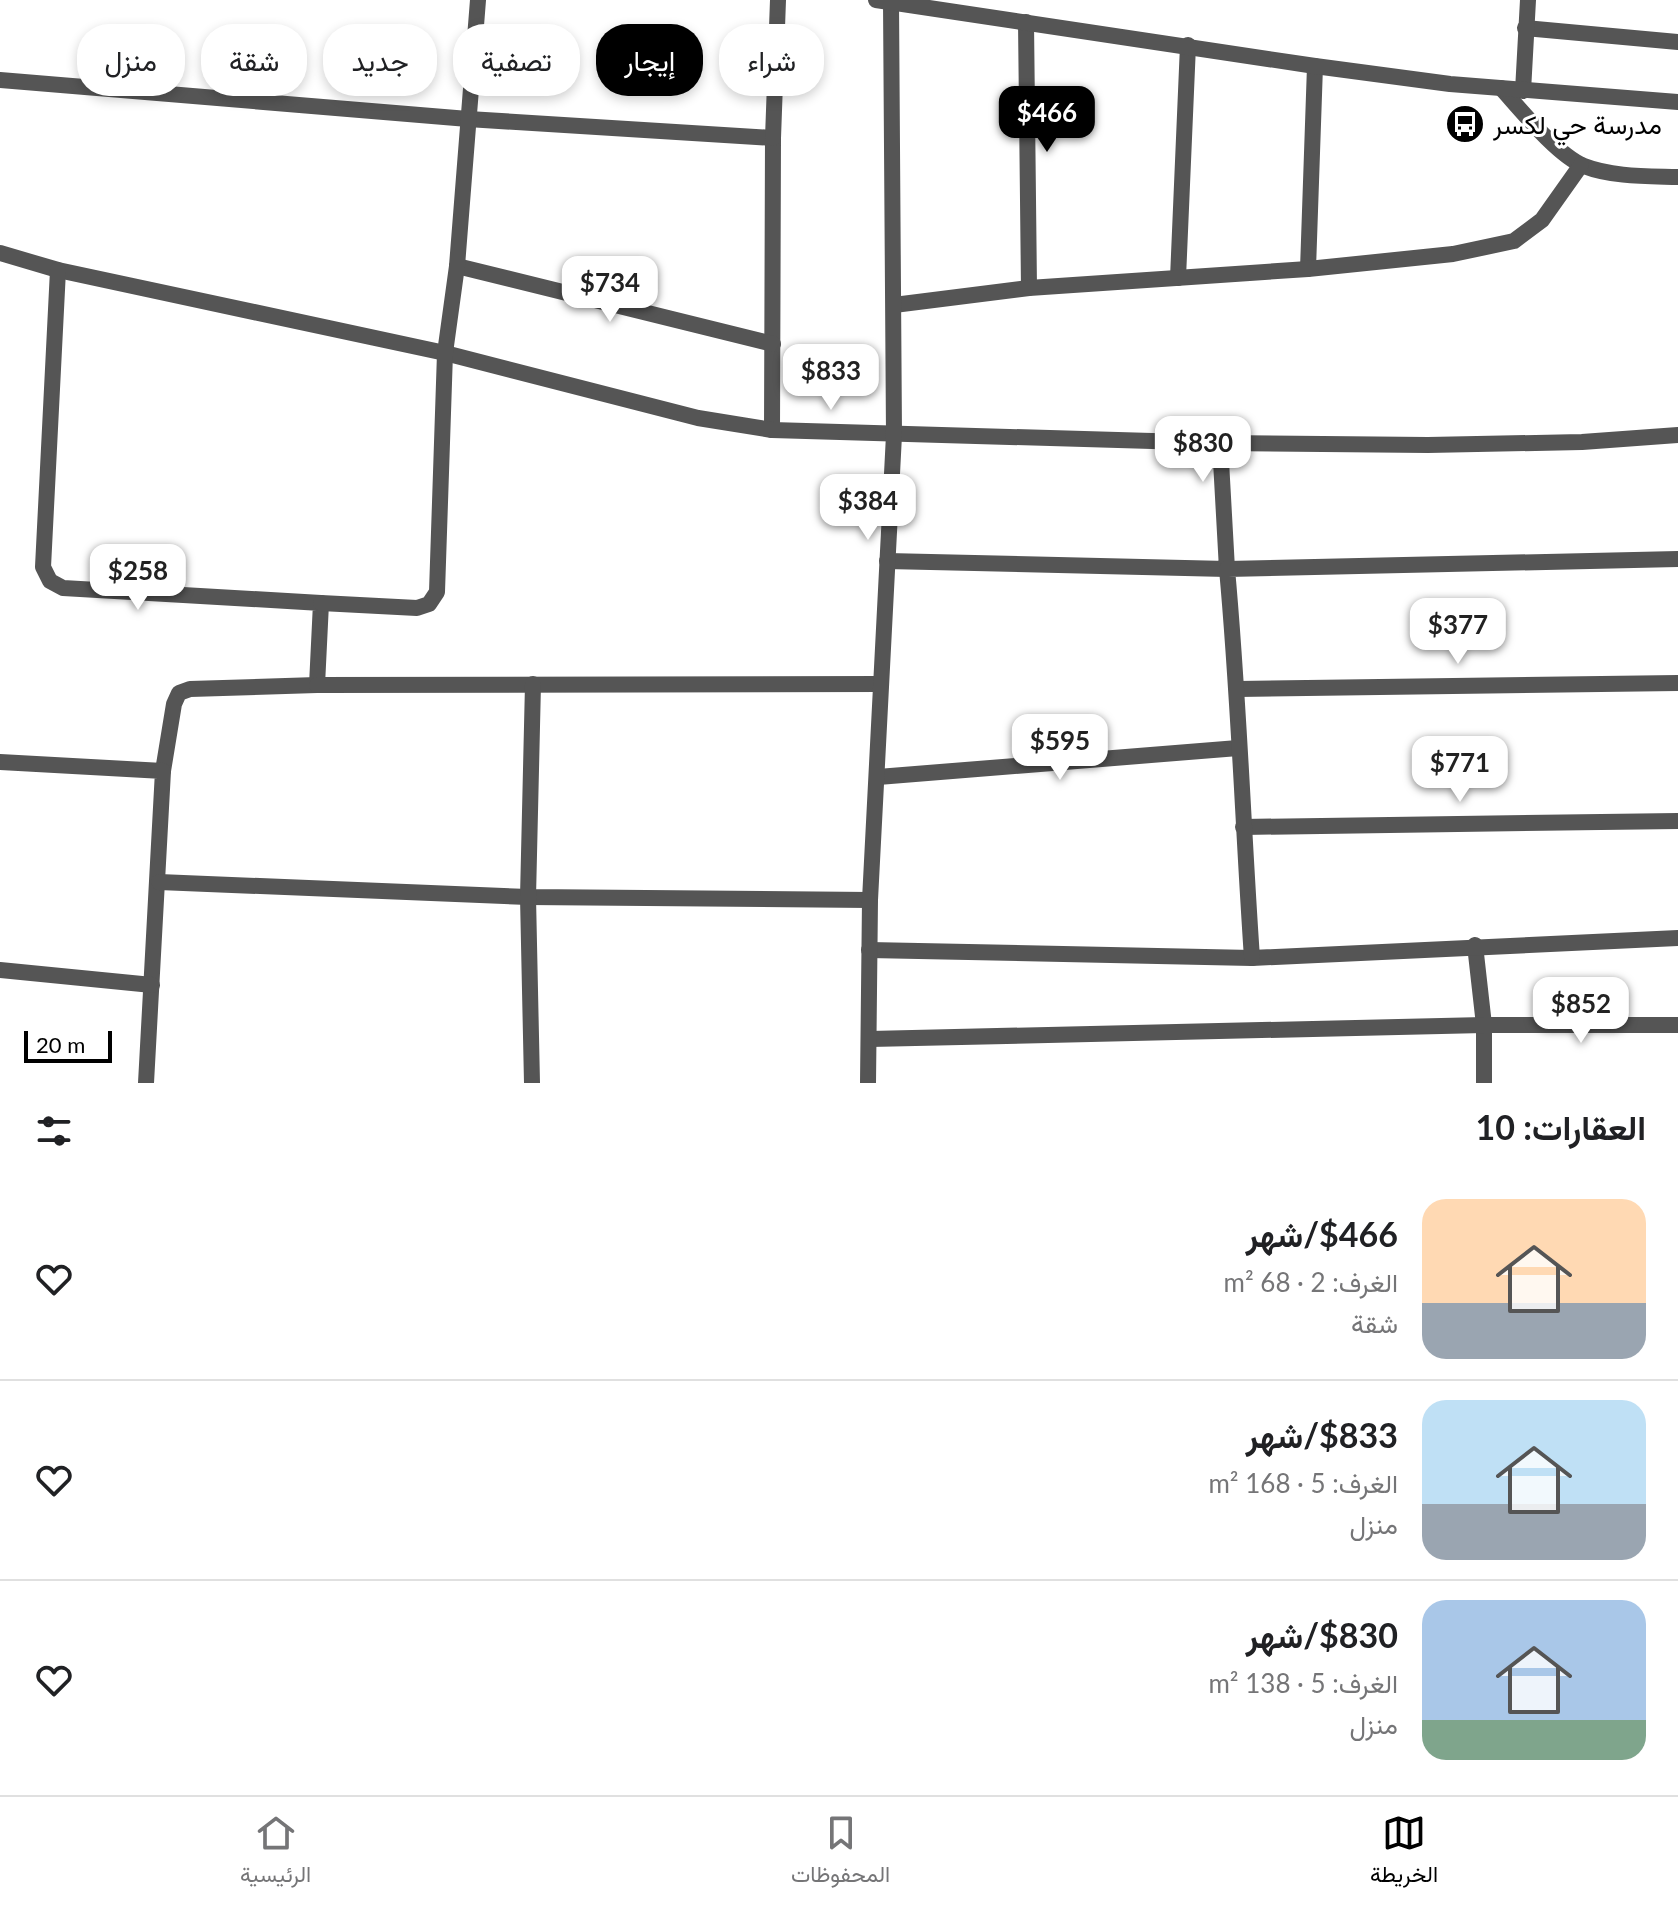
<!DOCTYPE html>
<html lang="ar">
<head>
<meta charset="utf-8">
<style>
  :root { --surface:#fff; --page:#f6f6f6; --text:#202124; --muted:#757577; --line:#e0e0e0; --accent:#000 }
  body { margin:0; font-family:Lato,Vazirmatn,sans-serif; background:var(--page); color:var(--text); direction:rtl; height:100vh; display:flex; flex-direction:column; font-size:30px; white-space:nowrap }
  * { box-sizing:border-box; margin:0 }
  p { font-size:26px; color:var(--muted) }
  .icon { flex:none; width:44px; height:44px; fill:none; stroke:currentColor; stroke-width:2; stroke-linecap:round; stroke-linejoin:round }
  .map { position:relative; height:1083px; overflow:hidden; direction:ltr }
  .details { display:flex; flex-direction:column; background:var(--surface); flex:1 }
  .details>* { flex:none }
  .banner { position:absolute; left:24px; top:24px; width:800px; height:72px; direction:rtl; display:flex; gap:16px }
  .scale { position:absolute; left:24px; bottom:20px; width:88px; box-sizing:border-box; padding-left:8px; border:4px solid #000; border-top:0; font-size:22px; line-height:28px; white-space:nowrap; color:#000; -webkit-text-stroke:6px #fff; paint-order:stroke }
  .price { position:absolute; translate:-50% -68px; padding:0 18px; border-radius:16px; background:#fff; color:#222; font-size:26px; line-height:52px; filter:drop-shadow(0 2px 4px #0008) }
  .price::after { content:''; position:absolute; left:50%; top:48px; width:24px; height:18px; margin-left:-12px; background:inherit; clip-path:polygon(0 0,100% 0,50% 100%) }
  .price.active { background:var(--accent); color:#fff }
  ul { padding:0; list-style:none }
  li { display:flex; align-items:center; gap:24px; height:200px; padding:0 32px }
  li+li { border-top:2px solid var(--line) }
  li span { display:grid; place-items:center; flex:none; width:224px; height:160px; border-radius:24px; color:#555 }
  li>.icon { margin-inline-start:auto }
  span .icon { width:96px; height:96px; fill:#fffc; stroke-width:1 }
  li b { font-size:34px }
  h2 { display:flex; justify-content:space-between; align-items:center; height:96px; padding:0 32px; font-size:34px }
  .tag { padding:0 28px; border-radius:32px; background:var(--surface); box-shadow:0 4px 12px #0003; font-size:28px; line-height:72px }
  .tag.active { background:var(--accent); color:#fff }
  .menu { display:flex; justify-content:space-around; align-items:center; height:112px; border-top:2px solid var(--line); background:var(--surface); font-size:22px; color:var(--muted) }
  .menu a { display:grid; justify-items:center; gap:4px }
  .menu .active { color:var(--accent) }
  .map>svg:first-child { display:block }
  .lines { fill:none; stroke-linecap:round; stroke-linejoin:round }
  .minor { stroke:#555; stroke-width:16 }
  .tertiary { stroke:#555; stroke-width:16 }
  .labels { text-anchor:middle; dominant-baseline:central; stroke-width:6; stroke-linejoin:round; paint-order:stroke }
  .poi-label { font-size:26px; fill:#000; stroke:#fff; text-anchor:start }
</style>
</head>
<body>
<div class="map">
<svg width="1678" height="1083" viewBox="0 0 1678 1083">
  <rect width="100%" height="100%" fill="#fff"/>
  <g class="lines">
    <g class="minor">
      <path d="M1026,22L1029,288"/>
      <path d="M1525,28L1678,42"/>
      <path d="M0,80L468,119L773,138L772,430"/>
      <path d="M1501,88C1520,109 1558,156 1584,166C1612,177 1648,176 1678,177"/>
      <path d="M1523,91L1528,0"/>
      <path d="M773,138L778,0"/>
      <path d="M0,253L58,270L445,353L698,418L772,430L1220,443L1428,445L1582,442L1678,435"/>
      <path d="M457,266L773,344"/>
      <path d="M1308,269L1315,66"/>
      <path d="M58,270L43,567L50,581L63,588L321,603L317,685L190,689L179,693L174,704L163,771"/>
      <path d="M1178,278L1188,45"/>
      <path d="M894,305L1029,288L1308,269L1453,254L1514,241L1542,220L1581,165"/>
      <path d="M887,561L1227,569L1220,443"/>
      <path d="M321,603L417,608L429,604L437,592L445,353L457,266L478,0"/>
      <path d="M317,685L881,684"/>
      <path d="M1238,689L1678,683"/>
      <path d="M0,762L163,771L146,1083"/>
      <path d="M878,777L1238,748"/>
      <path d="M1243,827L1678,821"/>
      <path d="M159,882L528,897L870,900"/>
      <path d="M1475,945L1484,1025V1083"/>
      <path d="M869,950L1252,958L1678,938"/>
      <path d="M1252,958C1243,828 1239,699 1227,569L1678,559"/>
      <path d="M0,970L152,985"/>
      <path d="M870,1039L1484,1025H1678"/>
      <path d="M532,1083L528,897L533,684"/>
      <path d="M868,1083L870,900L894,435L891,2"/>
    </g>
    <path class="tertiary" d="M876,0L1315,66L1450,84L1678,102"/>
  </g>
  <defs>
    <symbol id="bus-disc" viewBox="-11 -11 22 22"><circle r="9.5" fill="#000" stroke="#fff"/><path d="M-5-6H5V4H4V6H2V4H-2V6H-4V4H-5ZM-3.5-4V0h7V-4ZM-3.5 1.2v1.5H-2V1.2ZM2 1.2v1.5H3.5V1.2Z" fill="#fff"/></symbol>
  </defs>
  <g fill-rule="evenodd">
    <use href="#bus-disc" x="1443" y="102" width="44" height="44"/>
  </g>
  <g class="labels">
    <g class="poi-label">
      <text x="1493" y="124">مدرسة حي لكسر</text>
    </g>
  </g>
</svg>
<div class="scale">20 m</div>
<b class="price active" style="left:1047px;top:154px">$466</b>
<b class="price" style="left:610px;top:324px">$734</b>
<b class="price" style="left:831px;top:412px">$833</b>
<b class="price" style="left:1203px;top:484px">$830</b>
<b class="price" style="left:868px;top:542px">$384</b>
<b class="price" style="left:138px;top:612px">$258</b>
<b class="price" style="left:1458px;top:666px">$377</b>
<b class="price" style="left:1060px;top:782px">$595</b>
<b class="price" style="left:1460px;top:804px">$771</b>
<b class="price" style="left:1581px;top:1045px">$852</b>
<div class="banner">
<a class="tag">شراء</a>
<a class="tag active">إيجار</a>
<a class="tag">تصفية</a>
<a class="tag">جديد</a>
<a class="tag">شقة</a>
<a class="tag">منزل</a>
</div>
</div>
<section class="details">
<h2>العقارات: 10<svg class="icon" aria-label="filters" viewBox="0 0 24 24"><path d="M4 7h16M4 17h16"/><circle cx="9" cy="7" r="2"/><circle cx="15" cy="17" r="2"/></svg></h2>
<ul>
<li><span style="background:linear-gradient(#ffd9b3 65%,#9aa5b1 0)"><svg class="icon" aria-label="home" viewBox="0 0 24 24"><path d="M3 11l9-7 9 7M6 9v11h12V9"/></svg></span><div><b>$466/شهر</b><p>الغرف: 2 · 68 m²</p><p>شقة</p></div><svg class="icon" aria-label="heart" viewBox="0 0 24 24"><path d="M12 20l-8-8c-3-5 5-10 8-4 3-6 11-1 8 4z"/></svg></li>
<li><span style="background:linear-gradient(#bfe0f5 65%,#9aa5b1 0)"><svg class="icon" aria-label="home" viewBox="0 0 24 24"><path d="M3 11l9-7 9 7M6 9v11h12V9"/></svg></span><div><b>$833/شهر</b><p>الغرف: 5 · 168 m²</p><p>منزل</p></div><svg class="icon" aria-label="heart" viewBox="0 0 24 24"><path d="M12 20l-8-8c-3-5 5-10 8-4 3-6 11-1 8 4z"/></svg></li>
<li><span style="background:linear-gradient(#a9c7e8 75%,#7fa58c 0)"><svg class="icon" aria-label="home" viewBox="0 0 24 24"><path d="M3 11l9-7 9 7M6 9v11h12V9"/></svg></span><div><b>$830/شهر</b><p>الغرف: 5 · 138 m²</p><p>منزل</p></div><svg class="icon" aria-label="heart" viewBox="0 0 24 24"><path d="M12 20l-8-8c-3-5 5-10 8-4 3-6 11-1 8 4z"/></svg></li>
</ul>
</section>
<nav class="menu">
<a class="active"><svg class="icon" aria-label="map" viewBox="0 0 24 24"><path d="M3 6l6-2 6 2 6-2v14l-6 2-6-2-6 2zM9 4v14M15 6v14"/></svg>الخريطة</a>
<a><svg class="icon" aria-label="saved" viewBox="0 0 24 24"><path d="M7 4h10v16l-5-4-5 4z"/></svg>المحفوظات</a>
<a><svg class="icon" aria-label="home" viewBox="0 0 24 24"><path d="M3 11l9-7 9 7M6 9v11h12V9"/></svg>الرئيسية</a>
</nav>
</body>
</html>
